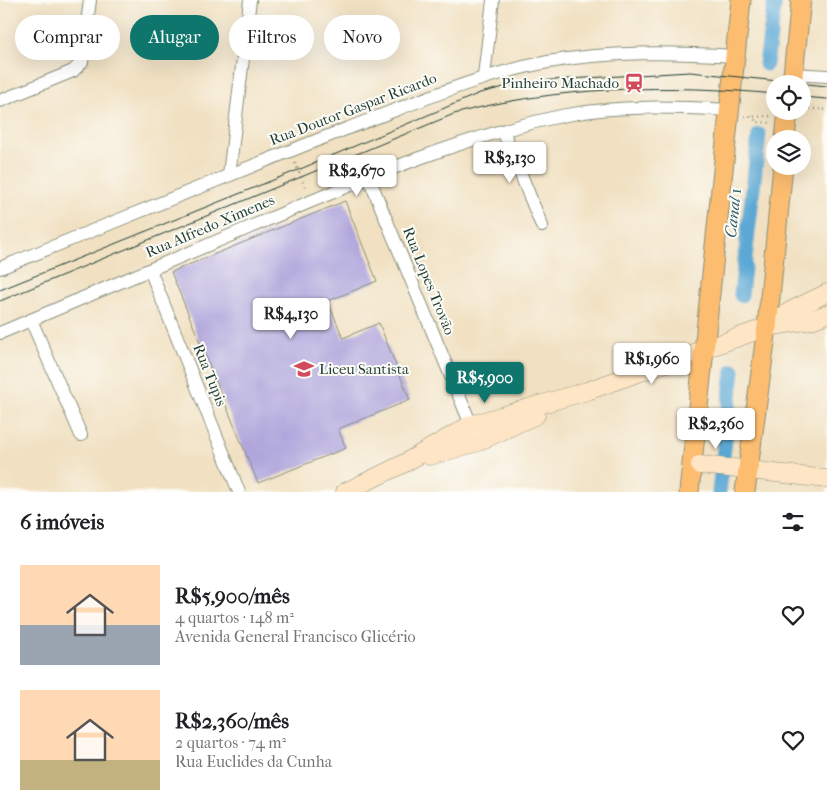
<!DOCTYPE html>
<html lang="pt">
<head>
<meta charset="utf-8">
<style>
  :root { --surface:#fff; --page:#f2f2f2; --text:#202124; --muted:#757577; --accent:#0f766e }
  body { margin:0; font-family:"IM FELL French Canon",serif; background:var(--page); color:var(--text); height:100vh; display:flex; flex-direction:column; font-size:19px; white-space:nowrap }
  * { box-sizing:border-box; margin:0 }
  p { font-size:16px; color:var(--muted) }
  .icon { flex:none; width:28px; height:28px; fill:none; stroke:currentColor; stroke-width:2; stroke-linecap:round; stroke-linejoin:round }
  .map { position:relative; height:492px; overflow:hidden }
  .sheet { display:flex; flex-direction:column; background:var(--surface); flex:1 }
  .sheet>* { flex:none }
  .guide { position:absolute; left:15px; top:15px; width:500px; height:45px; display:flex; gap:10px }
  .controls { position:absolute; left:766px; top:75px; display:grid; gap:10px }
  .controls a { display:grid; place-items:center; width:45px; height:45px; border-radius:50%; background:var(--surface); box-shadow:0 5px 20px #0002; font-size:25px }
  .price { position:absolute; translate:-50% -42px; padding:0 11px; border-radius:5px; background:#fff; color:#222; font-size:16px; line-height:32px; filter:drop-shadow(0 1px 2px #0008) }
  .price::after { content:''; position:absolute; left:50%; top:30px; width:15px; height:11px; margin-left:-8px; background:inherit; clip-path:polygon(0 0,100% 0,50% 100%) }
  .price.on { background:var(--accent); color:#fff }
  ul { padding:0; list-style:none }
  li { display:flex; align-items:center; gap:15px; height:125px; padding:0 20px }
  li span { display:grid; place-items:center; flex:none; width:140px; height:100px; border-radius:0px; color:#555 }
  li>.icon { margin-inline-start:auto }
  span .icon { width:60px; height:60px; fill:#fffc; stroke-width:1 }
  li b { font-size:21px }
  h2 { display:flex; justify-content:space-between; align-items:center; height:60px; padding:0 20px; font-size:21px }
  .chip { padding:0 18px; border-radius:22px; background:var(--surface); box-shadow:0 5px 20px #0002; font-size:18px; line-height:45px }
  .chip.on { background:var(--accent); color:#fff }
  .map>svg:first-child { display:block }
  .lines { fill:none; stroke-linecap:round; stroke-linejoin:round }
  .canal { stroke:#5ba8d4; stroke-width:15 }
  .building { fill:#afa5dc }
  .street-casing { stroke:#888f7b; stroke-width:14 }
  .secondary-casing { stroke:#888f7b; stroke-width:19 }
  .primary-casing { stroke:#888f7b; stroke-width:21 }
  .path { stroke:#888f7b; stroke-width:2.5; stroke-dasharray:1 4; stroke-linecap:butt }
  .street { stroke:#fff; stroke-width:12 }
  .secondary { stroke:#fee5c5; stroke-width:18 }
  .primary { stroke:#fcbd6f; stroke-width:19 }
  .tram { stroke:#1f3d34; stroke-width:1 }
  .secondary-bridge-casing { stroke:#888f7b; stroke-width:19; stroke-linecap:butt }
  .secondary-bridge { stroke:#fee5c5; stroke-width:18 }
  .labels { text-anchor:middle; dominant-baseline:central; stroke-width:4; stroke-linejoin:round; paint-order:stroke }
  .poi-label { font-size:15px; fill:#1f3d34; stroke:#fdfcf7; text-anchor:end }
  .street-label { font-size:15px; fill:#1f3d34; stroke:#fdfcf7 }
  .water-label { font-size:16px; font-style:italic; fill:#34626c; stroke:#fdfcf7 }
</style>
</head>
<body>
<div class="map">
<svg width="827" height="492" viewBox="0 0 827 492">
  <rect width="100%" height="100%" fill="#fdfcf7"/>
  <filter id="ink" filterUnits="userSpaceOnUse"><feTurbulence type="fractalNoise" baseFrequency=".02" numOctaves="2"/><feDisplacementMap in="SourceGraphic" scale="10" xChannelSelector="R" yChannelSelector="G"/><feConvolveMatrix kernelMatrix="1 2 1 2 8 2 1 2 1" color-interpolation-filters="sRGB"/></filter>
  <filter id="wash" filterUnits="userSpaceOnUse"><feTurbulence type="fractalNoise" baseFrequency=".0096" numOctaves="4" result="noise"/><feDisplacementMap in="SourceGraphic" scale="20" xChannelSelector="R" yChannelSelector="G"/><feGaussianBlur stdDeviation="1.12" result="paint"/><feColorMatrix in="noise" values="0 0 0 0 0 0 0 0 0 0 0 0 0 0 0 0 0 1.4 0 .05"/><feComposite in="paint" operator="in"/></filter>
  <g filter="url(#wash)">
    <rect width="100%" height="100%" fill="#f1e1c2"/>
    <g class="lines">
      <g class="canal">
        <path d="M766,64L775,0"/>
        <path d="M741,295L759,135"/>
        <path d="M719,492L733,371"/>
      </g>
    </g>
    <g id="blocks">
      <path class="building" d="M345,201L377,281L328,301L343,338L379,323L410,400L338,429L346,448L258,483L171,272Z"/>
    </g>
  </g>
  <g filter="url(#ink)">
    <use href="#blocks" fill-opacity="0" stroke="#888f7b" stroke-width="1"/>
    <g class="lines">
      <defs>
        <g id="street">
          <path d="M792,74L827,76"/>
          <path d="M484,76L493,0"/>
          <path d="M0,101L73,71L82,62L90,0"/>
          <path d="M503,131L542,226"/>
          <path d="M229,175L250,0"/>
          <path d="M369,178L474,432"/>
          <path d="M0,268C115,222 230,174 346,129C413,104 477,75 548,62C609,51 672,52 734,56"/>
          <path d="M150,270L239,492"/>
          <path d="M31,320L81,435"/>
          <path d="M0,333C89,295 178,258 267,220C364,179 463,136 566,115C620,105 675,107 728,110"/>
        </g>
        <g id="secondary">
          <path d="M770,325L790,311L827,293"/>
          <path d="M430,456L478,442L536,415"/>
          <path d="M733,468L827,479"/>
          <path d="M345,492L403,464L470,425L587,391L767,327L811,320L827,314"/>
        </g>
        <g id="primary">
          <path d="M792,84L801,0"/>
          <path d="M785,139L788,111"/>
          <path d="M689,492L741,0"/>
          <path d="M745,492L767,327L783,166"/>
        </g>
      </defs>
      <use href="#street" class="street-casing"/>
      <use href="#secondary" class="secondary-casing"/>
      <use href="#primary" class="primary-casing"/>
      <g class="path">
        <path d="M804,108L827,110"/>
        <path d="M751,116L757,122L770,123"/>
        <path d="M744,117L771,116"/>
        <path d="M295,163L306,189"/>
      </g>
      <use href="#street" class="street"/>
      <use href="#secondary" class="secondary"/>
      <use href="#primary" class="primary"/>
      <g class="tram">
        <path d="M802,97L827,99"/>
        <path d="M0,290L298,170L480,93L516,84L551,80L690,72L827,86"/>
        <path d="M0,301L454,114C554,86 672,84 775,94"/>
      </g>
      <defs>
        <path id="secondary-bridge" d="M700,465L729,468"/>
      </defs>
      <use href="#secondary-bridge" class="secondary-bridge-casing"/>
      <use href="#secondary-bridge" class="secondary-bridge"/>
    </g>
  </g>
  <defs>
    <symbol id="station-bare" viewBox="-9 -9 18 18"><path d="M-3-6H3Q5-6 5-4V2Q5 4 3 4L4.5 6H3L1.5 4h-3L-3 6H-4.5L-3 4Q-5 4-5 2V-4Q-5-6-3-6ZM-3.5-4v3h7v-3ZM-3.5 1v1.5H-2V1ZM2 1v1.5H3.5V1Z" fill="#d1495b" stroke="#fdfcf7" stroke-width="2.5" paint-order="stroke"/></symbol>
    <symbol id="school-bare" viewBox="-9 -9 18 18"><path d="M0-5L7-2L0 1L-7-2ZM-4 1L0 2.5L4 1V4Q0 6-4 4Z" fill="#d1495b" stroke="#fdfcf7" stroke-width="2.5" paint-order="stroke"/></symbol>
  </defs>
  <g fill-rule="evenodd">
    <use href="#station-bare" x="620" y="69" width="28" height="28"/>
    <use href="#school-bare" x="290" y="355" width="28" height="28"/>
  </g>
  <g class="labels">
    <g class="poi-label">
      <text x="619" y="83">Pinheiro Machado</text>
      <text x="319" y="369" text-anchor="start">Liceu Santista</text>
    </g>
    <g class="street-label">
      <text transform="translate(353 109) rotate(-21)">Rua Doutor Gaspar Ricardo</text>
      <text transform="translate(210 226) rotate(-23)">Rua Alfredo Ximenes</text>
      <text transform="translate(429 281) rotate(68)">Rua Lopes Trovão</text>
      <text transform="translate(210 375) rotate(68)">Rua Tupis</text>
    </g>
    <g class="water-label">
      <text transform="translate(733 213) rotate(-84)">Canal 1</text>
    </g>
  </g>
</svg>
<div class="controls">
<a><svg class="icon" aria-label="locate" viewBox="0 0 24 24"><circle cx="12" cy="12" r="6"/><path d="M12 2v4M12 18v4M2 12h4M18 12h4"/></svg></a>
<a><svg class="icon" aria-label="layers" viewBox="0 0 24 24"><path d="M12 4l9 5-9 5-9-5zM3 14l9 5 9-5"/></svg></a>
</div>
<b class="price" style="left:510px;top:184px">R$3,130</b>
<b class="price" style="left:357px;top:197px">R$2,670</b>
<b class="price" style="left:291px;top:340px">R$4,130</b>
<b class="price" style="left:652px;top:385px">R$1,960</b>
<b class="price on" style="left:485px;top:404px">R$5,900</b>
<b class="price" style="left:716px;top:450px">R$2,360</b>
<div class="guide">
<a class="chip">Comprar</a>
<a class="chip on">Alugar</a>
<a class="chip">Filtros</a>
<a class="chip">Novo</a>
</div>
</div>
<section class="sheet">
<h2>6 imóveis<svg class="icon" aria-label="filters" viewBox="0 0 24 24"><path d="M4 7h16M4 17h16"/><circle cx="9" cy="7" r="2"/><circle cx="15" cy="17" r="2"/></svg></h2>
<ul>
<li><span style="background:linear-gradient(#ffd9b3 60%,#9aa5b1 0)"><svg class="icon" aria-label="home" viewBox="0 0 24 24"><path d="M3 11l9-7 9 7M6 9v11h12V9"/></svg></span><div><b>R$5,900/mês</b><p>4 quartos · 148 m²</p><p>Avenida General Francisco Glicério</p></div><svg class="icon" aria-label="heart" viewBox="0 0 24 24"><path d="M12 20l-8-8c-3-5 5-10 8-4 3-6 11-1 8 4z"/></svg></li>
<li><span style="background:linear-gradient(#ffd9b3 70%,#c2b280 0)"><svg class="icon" aria-label="home" viewBox="0 0 24 24"><path d="M3 11l9-7 9 7M6 9v11h12V9"/></svg></span><div><b>R$2,360/mês</b><p>2 quartos · 74 m²</p><p>Rua Euclides da Cunha</p></div><svg class="icon" aria-label="heart" viewBox="0 0 24 24"><path d="M12 20l-8-8c-3-5 5-10 8-4 3-6 11-1 8 4z"/></svg></li>
</ul>
</section>
</body>
</html>
